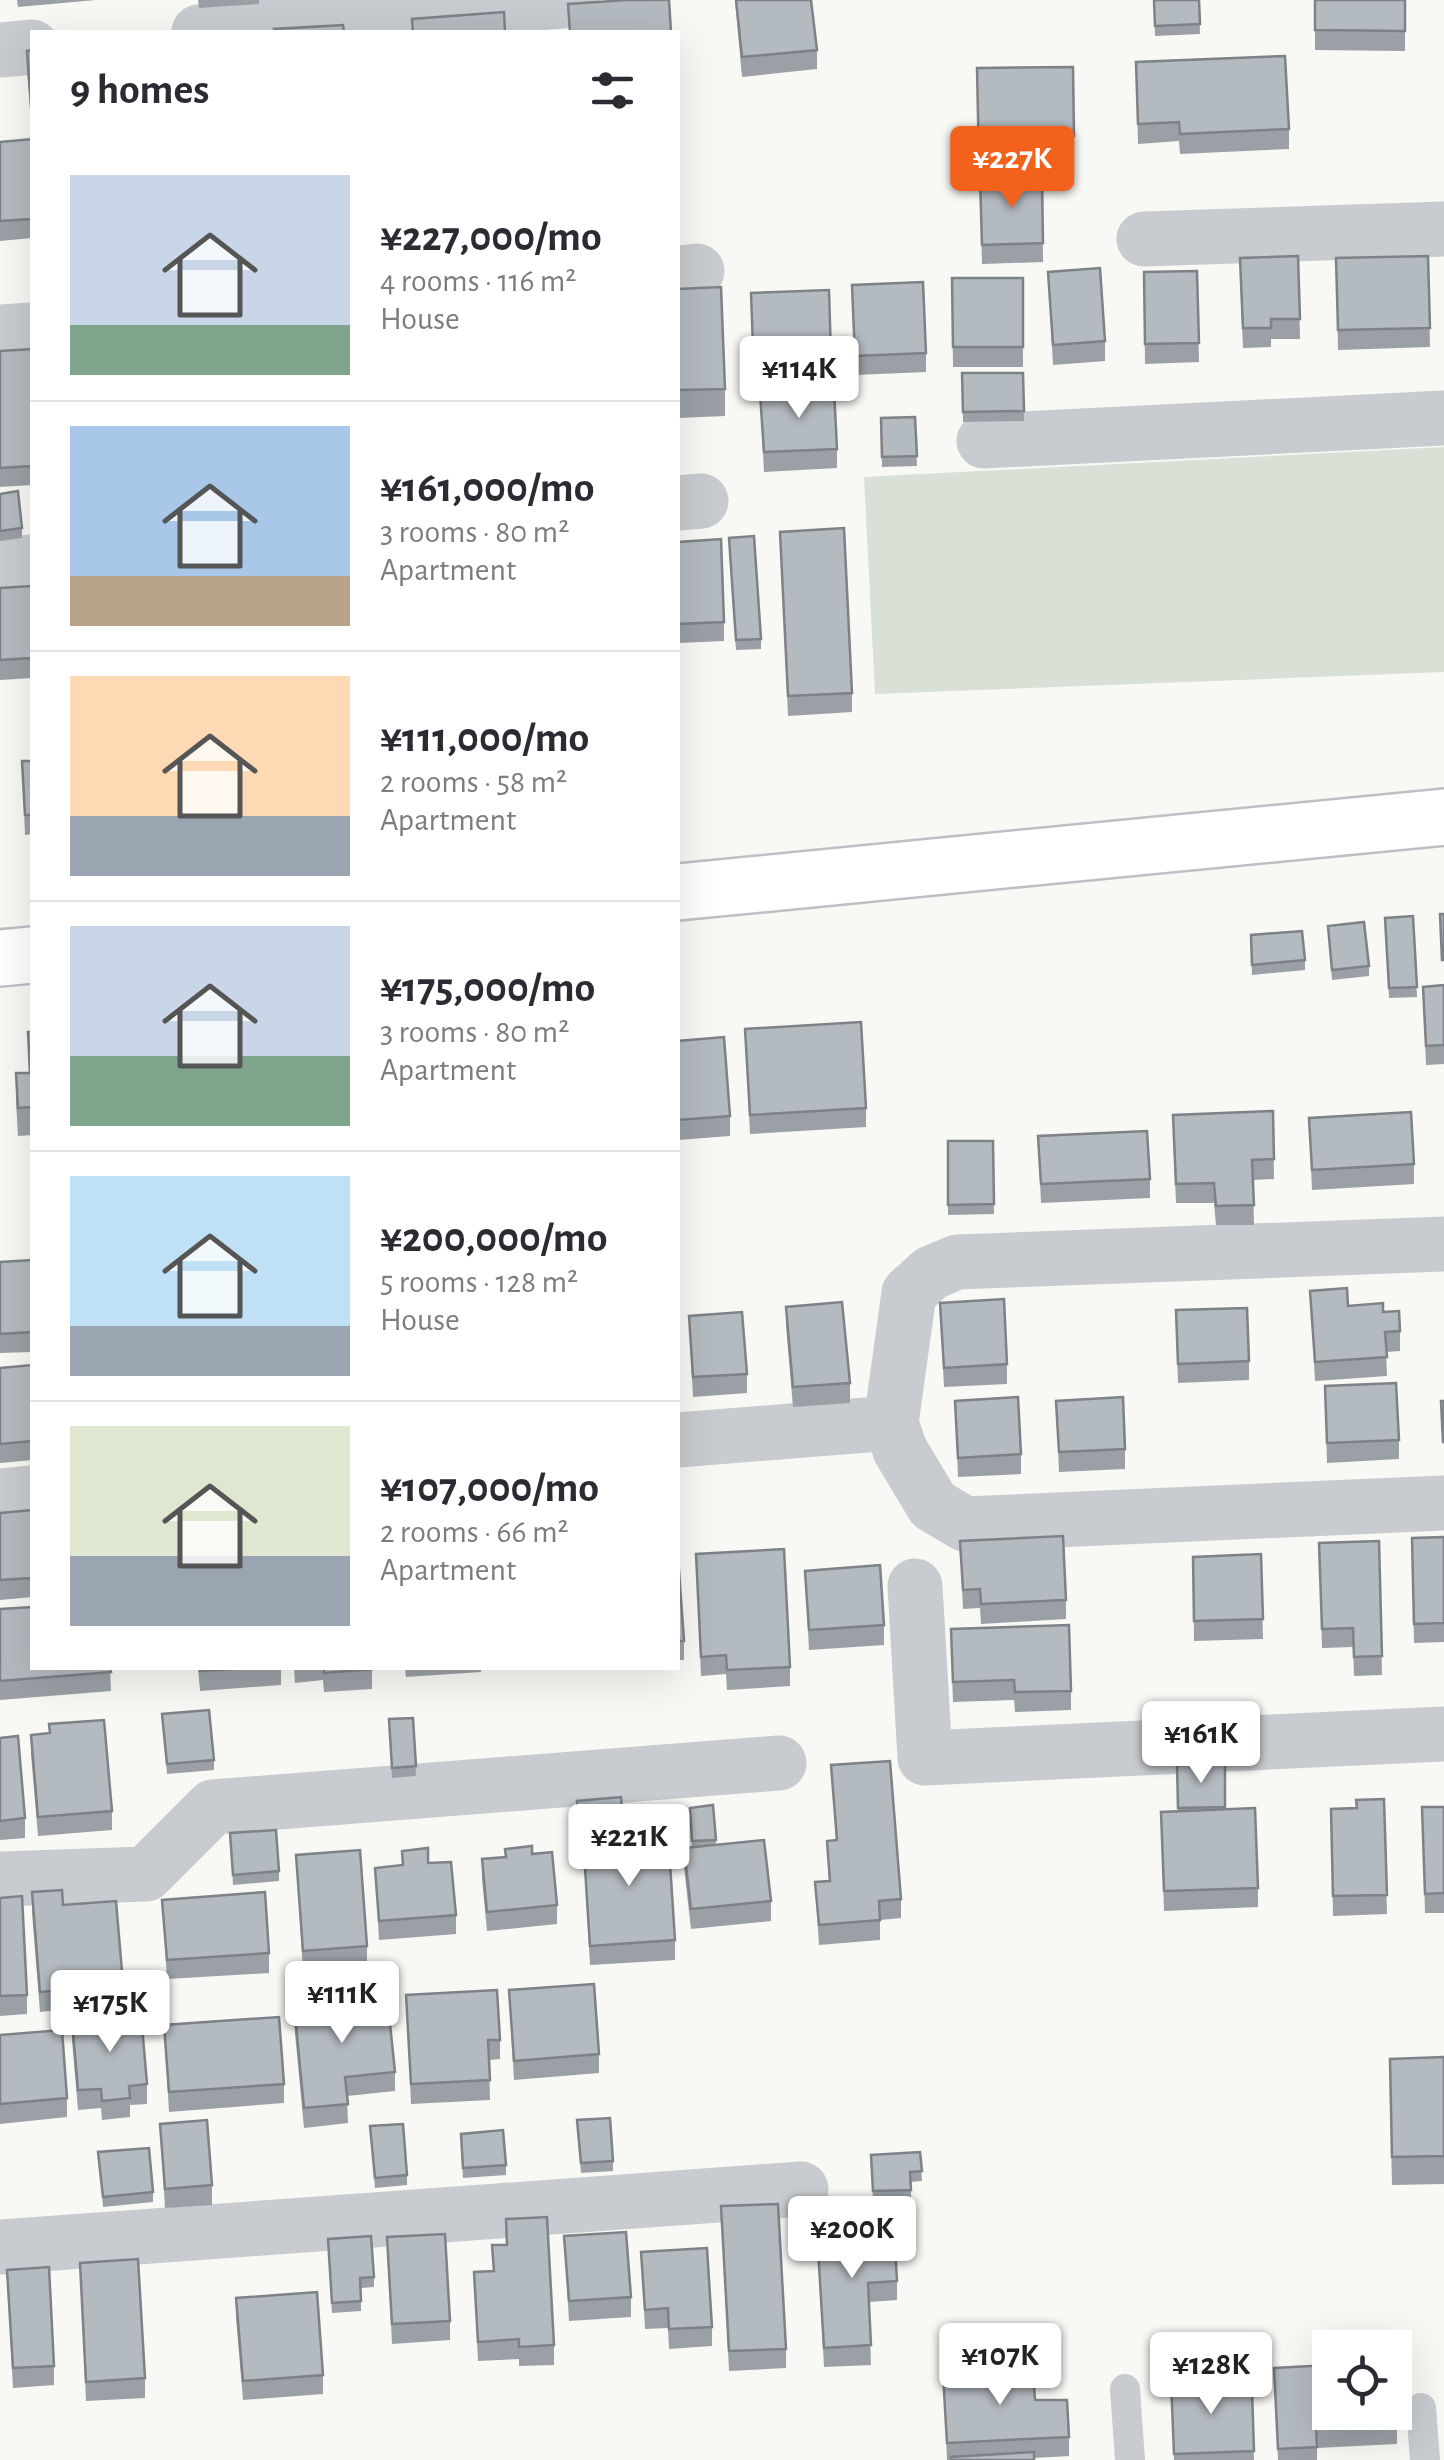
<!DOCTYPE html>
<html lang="en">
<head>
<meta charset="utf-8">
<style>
  :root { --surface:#fff; --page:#f7f7f7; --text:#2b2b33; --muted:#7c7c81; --line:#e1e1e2; --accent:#f2621c }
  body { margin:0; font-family:"Alegreya Sans",sans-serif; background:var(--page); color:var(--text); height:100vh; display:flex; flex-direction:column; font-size:38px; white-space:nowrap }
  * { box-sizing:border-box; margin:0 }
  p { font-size:32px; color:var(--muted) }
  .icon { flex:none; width:55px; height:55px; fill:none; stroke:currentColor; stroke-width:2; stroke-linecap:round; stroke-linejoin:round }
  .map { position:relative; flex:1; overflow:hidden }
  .side { position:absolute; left:30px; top:30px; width:650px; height:1640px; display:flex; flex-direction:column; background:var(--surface); border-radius:0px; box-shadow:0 10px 40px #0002 }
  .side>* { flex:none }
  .fabs { position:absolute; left:1312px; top:2330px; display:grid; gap:20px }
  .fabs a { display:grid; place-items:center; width:100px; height:100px; border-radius:0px; background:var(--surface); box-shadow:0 10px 40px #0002; font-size:50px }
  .price { position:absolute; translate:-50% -85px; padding:0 22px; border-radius:10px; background:#fff; color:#222; font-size:32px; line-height:65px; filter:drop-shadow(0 2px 5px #0008) }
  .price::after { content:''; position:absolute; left:50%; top:60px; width:30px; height:22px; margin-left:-15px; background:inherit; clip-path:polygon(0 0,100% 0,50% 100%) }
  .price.current { background:var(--accent); color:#fff }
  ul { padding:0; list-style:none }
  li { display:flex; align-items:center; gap:30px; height:250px; padding:0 40px }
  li+li { border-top:2px solid var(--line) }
  li span { display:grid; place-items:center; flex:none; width:280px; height:200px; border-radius:0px; color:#555 }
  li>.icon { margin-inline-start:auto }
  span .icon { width:120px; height:120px; fill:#fffc; stroke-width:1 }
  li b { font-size:42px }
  h2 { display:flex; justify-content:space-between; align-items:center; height:120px; padding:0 40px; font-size:42px }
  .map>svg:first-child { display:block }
  .green { fill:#d9e1d6 }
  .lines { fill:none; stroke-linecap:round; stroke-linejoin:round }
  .secondary-casing { stroke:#bcc0c6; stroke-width:60 }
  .lane { stroke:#c8cbcf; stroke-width:30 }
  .street { stroke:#c8cbcf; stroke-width:55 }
  .secondary { stroke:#fff; stroke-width:55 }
  .wall { fill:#9aa0a5 }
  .building { fill:#b3bac0; stroke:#7d8286; stroke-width:2.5 }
</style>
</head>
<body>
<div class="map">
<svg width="1444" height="2460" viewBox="0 0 1444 2460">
  <rect width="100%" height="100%" fill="#f8f8f5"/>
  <path class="green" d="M1444,447V672L875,694L864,477Z"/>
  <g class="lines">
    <defs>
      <g id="secondary">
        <path d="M678,892L1444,817"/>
        <path d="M0,958L32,955"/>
      </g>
    </defs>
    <use href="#secondary" class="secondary-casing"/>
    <g class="lane">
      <path d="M1125,2389L1130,2460"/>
      <path d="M1421,2408L1425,2460"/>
    </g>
    <g class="street">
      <path d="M199,32L572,0"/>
      <path d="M0,50L32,47"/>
      <path d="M1144,239L1444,229"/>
      <path d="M678,273L697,271"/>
      <path d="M0,332L32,330"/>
      <path d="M984,441L1444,418"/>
      <path d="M678,503L701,501"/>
      <path d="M0,565L32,562"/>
      <path d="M1444,1244L957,1262L931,1273L909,1293L891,1423L900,1450L933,1505L965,1524L1444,1503"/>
      <path d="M678,1440L891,1423"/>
      <path d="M0,1496L32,1493"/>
      <path d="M915,1586L925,1758L1444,1734"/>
      <path d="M0,1879L146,1874L213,1807L779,1763"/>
      <path d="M0,2247L801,2189"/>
    </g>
    <use href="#secondary" class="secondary"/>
  </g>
  <g class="wall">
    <path d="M17,0H96L18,7Z"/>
    <path d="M198,0H259V4L199,8Z"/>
    <path d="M735,0H811L817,50V69L742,77Z"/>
    <path d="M1154,0H1199L1200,34L1155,36Z"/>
    <path d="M1315,0H1405V51L1315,50Z"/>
    <path d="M32,50V137L27,70V51Z"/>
    <path d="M1136,62L1289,129V149L1180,154L1179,141L1138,144Z"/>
    <path d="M1073,67L1074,156H1021V178H1042L1043,262L982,264L977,68Z"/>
    <path d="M32,139V238L0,241V142Z"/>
    <path d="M1298,256L1300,339H1271V347L1243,348L1240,278Z"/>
    <path d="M1428,256L1430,347L1338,350L1336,258Z"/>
    <path d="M1197,271L1199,362L1145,364L1144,272Z"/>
    <path d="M1048,272L1105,341V361L1053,365Z"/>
    <path d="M952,278H1023V367H953Z"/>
    <path d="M678,289L725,389V416L678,418Z"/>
    <path d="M852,305L926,353V372L855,375Z"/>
    <path d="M751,312L831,356V375L799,377V365L753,367Z"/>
    <path d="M32,349V485L0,487V351Z"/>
    <path d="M962,373H1023L1024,421L963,422Z"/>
    <path d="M760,393L837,449V468L764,472Z"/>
    <path d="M915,417L917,466L882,467L881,418Z"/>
    <path d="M0,494L22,528V538L0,541Z"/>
    <path d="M780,532L852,693V712L788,716Z"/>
    <path d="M678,542L724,622V641L678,643Z"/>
    <path d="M729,548L761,639V649L736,650Z"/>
    <path d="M32,586V678L0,680V588Z"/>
    <path d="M22,761H32V834L25,835Z"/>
    <path d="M1413,916L1417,997L1389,998L1385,918Z"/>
    <path d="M1328,926L1369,966V976L1332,980Z"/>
    <path d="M1251,935L1305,960V970L1252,975Z"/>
    <path d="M1444,985V1064L1426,1065L1423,987Z"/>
    <path d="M745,1029L866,1108V1127L750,1134Z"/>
    <path d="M28,1032H32V1160L31,1135L18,1136L16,1101V1073H29Z"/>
    <path d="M678,1041L730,1116V1136L678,1140Z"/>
    <path d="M1273,1111L1274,1179L1253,1180L1254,1225H1216L1214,1203H1176L1173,1134Z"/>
    <path d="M1309,1118L1414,1164V1184L1312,1190Z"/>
    <path d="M1038,1136L1150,1179V1198L1041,1203Z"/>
    <path d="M948,1141H993L994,1214L948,1215Z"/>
    <path d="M32,1260V1352L0,1353V1262Z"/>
    <path d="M1310,1291L1348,1306L1383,1312L1400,1331V1351L1386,1352L1387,1376L1315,1381Z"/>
    <path d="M940,1303L1007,1364V1384L944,1387Z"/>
    <path d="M786,1307L850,1383V1403L793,1407L786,1326Z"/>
    <path d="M689,1316L747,1374V1393L693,1397Z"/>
    <path d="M1176,1330L1249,1361V1380L1178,1383Z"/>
    <path d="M32,1365V1460L0,1463V1368Z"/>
    <path d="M1325,1386L1399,1440V1459L1327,1463Z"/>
    <path d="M955,1401L1021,1454V1474L958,1477Z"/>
    <path d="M1056,1401L1125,1449V1469L1059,1472Z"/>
    <path d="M32,1510V1597L0,1600V1513Z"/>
    <path d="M1444,1537V1642L1414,1643L1412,1538Z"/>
    <path d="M960,1541L1066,1600V1619L981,1624L980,1608L963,1609Z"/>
    <path d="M1379,1541L1382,1675L1354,1676L1353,1647L1322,1648L1319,1543Z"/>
    <path d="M696,1554L790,1667V1686L727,1690L726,1674L701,1676Z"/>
    <path d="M1261,1554L1263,1639L1194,1641L1193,1557Z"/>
    <path d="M678,1556L684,1641V1660H678Z"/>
    <path d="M805,1571L884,1625V1645L809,1650Z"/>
    <path d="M0,1609L110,1668L111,1691L0,1700Z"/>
    <path d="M951,1648L1071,1691V1710L1015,1712L1014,1700L953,1702Z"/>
    <path d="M198,1668H281V1685L200,1691Z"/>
    <path d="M294,1668H372V1689L324,1692L323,1680L295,1683Z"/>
    <path d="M405,1668H481V1672L406,1677Z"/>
    <path d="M162,1714L214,1760V1770L167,1774Z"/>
    <path d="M413,1718L416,1776L392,1778L389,1719Z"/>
    <path d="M31,1735L112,1811V1830L38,1836L31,1754Z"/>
    <path d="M0,1738L25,1818V1838L0,1840Z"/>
    <path d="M831,1765L901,1899V1918L880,1920V1940L819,1945L815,1882L829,1881L827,1841H836Z"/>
    <path d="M1177,1765L1225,1807L1258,1888V1907L1164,1911L1161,1812L1178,1811Z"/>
    <path d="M621,1797L624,1835L675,1940V1960L590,1965L583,1844H580L577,1801Z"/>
    <path d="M1384,1799L1387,1914L1333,1916L1331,1809L1356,1808Z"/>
    <path d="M713,1805L716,1845L771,1901V1921L691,1929L684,1868V1848L692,1847L690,1808Z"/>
    <path d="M1422,1807H1444V1913H1425Z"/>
    <path d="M230,1833L279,1871V1881L233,1885Z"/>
    <path d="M402,1851L428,1863L456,1915V1934L379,1940L375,1868L402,1865Z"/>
    <path d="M532,1854L557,1905V1924L487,1931L482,1879V1859Z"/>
    <path d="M296,1855L367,1946V1965L303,1970Z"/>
    <path d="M32,1892L63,1905L124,1995V2014L99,2017L98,2006L40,2012L32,1912Z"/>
    <path d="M0,1898L27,1995V2014L0,2016Z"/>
    <path d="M162,1900L269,1953V1973L167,1979Z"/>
    <path d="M509,1990L599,2054V2073L514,2080Z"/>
    <path d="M406,1995L500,2040V2059L489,2060L490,2100L411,2104Z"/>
    <path d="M294,2004L395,2072V2091L347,2096L348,2123L304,2128L294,2023Z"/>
    <path d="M72,2020L147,2084V2104L130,2105V2117L102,2120L101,2108L78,2110L72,2040Z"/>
    <path d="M164,2025L284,2084V2103L169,2112Z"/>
    <path d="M0,2035L67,2098V2117L0,2124Z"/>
    <path d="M1444,2057V2184L1392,2185L1390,2087Z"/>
    <path d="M160,2124L212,2185V2205L165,2208Z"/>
    <path d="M370,2126L407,2175V2185L375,2188Z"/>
    <path d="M577,2130L613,2161V2171L581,2173Z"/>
    <path d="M461,2144L506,2165V2175L463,2178Z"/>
    <path d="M98,2152L153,2192V2202L103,2207Z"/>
    <path d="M920,2152L922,2181L911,2182V2200L873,2201L871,2155Z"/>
    <path d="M721,2206L786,2349V2368L729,2371Z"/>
    <path d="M506,2219L554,2345V2365L519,2366V2359L478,2361L474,2272L493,2271L492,2245H506Z"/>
    <path d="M817,2232L897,2281V2300L869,2302L871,2365L824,2367Z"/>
    <path d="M564,2236L631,2297V2317L569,2321Z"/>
    <path d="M387,2237L450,2321V2340L392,2344Z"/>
    <path d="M328,2249L374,2277V2287L361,2288V2311L332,2313Z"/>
    <path d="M641,2252L712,2327V2346L669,2349L668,2328L645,2329Z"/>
    <path d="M80,2263L145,2378V2398L86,2401Z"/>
    <path d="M7,2270L54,2366V2385L13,2388Z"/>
    <path d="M236,2298L323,2375V2394L243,2400L236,2317Z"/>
    <path d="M1274,2368L1397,2424V2444L1317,2448V2460H1278Z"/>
    <path d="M943,2374L1035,2400L1069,2437V2456L1034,2458V2460H947Z"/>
    <path d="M1171,2379L1226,2391L1252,2389L1254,2460H1174Z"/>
  </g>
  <g class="building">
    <path d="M627,0H669L671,32H570L568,4Z"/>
    <path d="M736,0H811L817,50L742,57Z"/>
    <path d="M1154,0H1199L1200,24L1155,26Z"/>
    <path d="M1315,0H1405V31L1315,30Z"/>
    <path d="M504,12L505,32H413L412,19Z"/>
    <path d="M343,25L344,32H275L274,29Z"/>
    <path d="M32,50V117L27,51Z"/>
    <path d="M1285,56L1289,129L1180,134L1179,122L1138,124L1136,62Z"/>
    <path d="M1073,67L1074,136L1021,137V162L979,163L977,68Z"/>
    <path d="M32,139V219L0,221V142Z"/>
    <path d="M980,178H1042L1043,243L982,245Z"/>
    <path d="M1298,256L1300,319H1271V328H1243L1240,258Z"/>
    <path d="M1428,256L1430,328L1338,330L1336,258Z"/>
    <path d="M1100,268L1105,341L1053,345L1048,272Z"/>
    <path d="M1197,271L1199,343L1145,344L1144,272Z"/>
    <path d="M952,278H1023V347H953Z"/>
    <path d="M923,282L926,353L855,356L852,285Z"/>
    <path d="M721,287L725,389L678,390V289Z"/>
    <path d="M829,290L831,356L799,357V345L753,347L751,293Z"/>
    <path d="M32,349V466L0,468V351Z"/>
    <path d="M962,373H1023L1024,411L963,412Z"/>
    <path d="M834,389L837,449L764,452L760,393Z"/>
    <path d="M915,417L917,456L882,457L881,418Z"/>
    <path d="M18,491L22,528L0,531V494Z"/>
    <path d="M844,528L852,693L788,696L780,532Z"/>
    <path d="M754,536L761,639L736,640L729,538Z"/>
    <path d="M721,539L724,622L678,624V542Z"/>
    <path d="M32,586V658L0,660V588Z"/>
    <path d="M22,761H32V815H25Z"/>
    <path d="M1440,914H1444V960H1442Z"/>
    <path d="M1413,916L1417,987L1389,988L1385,918Z"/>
    <path d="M1364,922L1369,966L1332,970L1328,926Z"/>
    <path d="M1302,931L1305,960L1252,965L1251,935Z"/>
    <path d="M1444,985V1045L1426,1046L1423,987Z"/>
    <path d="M861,1022L866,1108L750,1115L745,1029Z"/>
    <path d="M28,1032H32V1132L31,1107L18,1108L16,1073H30Z"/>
    <path d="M724,1037L730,1116L678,1120V1041Z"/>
    <path d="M1273,1111L1274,1159L1252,1160L1254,1205L1216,1206L1214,1183L1176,1184L1173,1115Z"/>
    <path d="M1411,1112L1414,1164L1312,1170L1309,1118Z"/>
    <path d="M1147,1131L1150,1179L1041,1184L1038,1136Z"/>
    <path d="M948,1141H993L994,1204L948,1205Z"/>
    <path d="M32,1260V1332L0,1334V1262Z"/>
    <path d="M1347,1288L1348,1306L1383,1303V1312L1399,1311L1400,1331L1385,1332L1387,1357L1315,1362L1310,1291Z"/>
    <path d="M1004,1299L1007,1364L944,1368L940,1303Z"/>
    <path d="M842,1302L850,1383L793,1387L786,1307Z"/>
    <path d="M1247,1308L1249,1361L1178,1364L1176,1310Z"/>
    <path d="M742,1312L747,1374L693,1377L689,1316Z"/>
    <path d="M32,1365V1441L0,1444V1368Z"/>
    <path d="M1396,1383L1399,1440L1327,1443L1325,1386Z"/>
    <path d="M1018,1397L1021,1454L958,1458L955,1401Z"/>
    <path d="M1123,1397L1125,1449L1059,1452L1056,1401Z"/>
    <path d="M1441,1401H1444V1442H1443Z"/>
    <path d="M32,1510V1578L0,1580V1513Z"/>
    <path d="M1063,1536L1066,1600L981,1604L980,1589L963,1590L960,1541Z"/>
    <path d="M1444,1537V1623L1414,1624L1412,1538Z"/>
    <path d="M1379,1541L1382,1656L1354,1657L1353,1628L1322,1629L1319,1543Z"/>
    <path d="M784,1549L790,1667L727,1670L726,1655L701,1657L696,1554Z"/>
    <path d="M1261,1554L1263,1619L1194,1621L1193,1557Z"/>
    <path d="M678,1556L684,1641H678Z"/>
    <path d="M880,1565L884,1625L809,1630L805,1571Z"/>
    <path d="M32,1607V1668H110L111,1672L0,1681V1609Z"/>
    <path d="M1069,1625L1071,1691L1015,1692L1014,1680L953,1682L951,1629Z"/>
    <path d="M200,1668H248L200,1671Z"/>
    <path d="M324,1668H372V1669L324,1673Z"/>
    <path d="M209,1710L214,1760L167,1764L162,1714Z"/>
    <path d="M413,1718L416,1766L392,1768L389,1719Z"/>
    <path d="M104,1720L112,1811L38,1817L31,1735L50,1733L49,1724Z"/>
    <path d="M18,1736L25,1818L0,1821V1738Z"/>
    <path d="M890,1761L901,1899L879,1901L880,1920L819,1925L815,1882L830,1881L827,1841L837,1840L831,1765Z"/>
    <path d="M1225,1764V1807L1178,1808L1177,1765Z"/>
    <path d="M621,1797L624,1830L580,1834L577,1801Z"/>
    <path d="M1384,1799L1387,1895L1333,1896L1331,1809L1357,1808L1356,1800Z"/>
    <path d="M713,1805L716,1840L692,1841L690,1808Z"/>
    <path d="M1422,1807H1444V1893L1425,1894Z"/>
    <path d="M1255,1808L1258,1888L1164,1891L1161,1812Z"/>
    <path d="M276,1830L279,1871L233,1875L230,1833Z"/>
    <path d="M668,1832L675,1940L590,1946L583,1837Z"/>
    <path d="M764,1840L771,1901L691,1909L684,1848Z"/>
    <path d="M532,1846V1854L552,1852L557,1905L487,1912L482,1859L506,1857L505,1849Z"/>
    <path d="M428,1848V1863L451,1862L456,1915L379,1921L375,1868L403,1865L402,1851Z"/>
    <path d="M360,1850L367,1946L303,1951L296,1855Z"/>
    <path d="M62,1890L63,1905L116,1901L124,1995L99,1997L98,1987L40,1992L32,1892Z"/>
    <path d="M265,1892L269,1953L167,1960L162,1900Z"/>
    <path d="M22,1896L27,1995L0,1996V1898Z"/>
    <path d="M594,1984L599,2054L514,2061L509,1990Z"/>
    <path d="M497,1990L500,2040H488L490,2080L411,2084L406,1995Z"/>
    <path d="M387,1995L395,2072L345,2077L348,2104L304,2108L294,2004Z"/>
    <path d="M141,2014L147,2084L129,2086L130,2098L102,2101L101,2089L78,2090L72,2020Z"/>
    <path d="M279,2017L284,2084L169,2092L164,2025Z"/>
    <path d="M62,2030L67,2098L0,2104V2035Z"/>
    <path d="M1444,2057V2156L1392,2157L1390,2059Z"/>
    <path d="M610,2118L613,2161L581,2163L577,2120Z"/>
    <path d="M207,2120L212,2185L165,2189L160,2124Z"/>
    <path d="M403,2124L407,2175L375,2178L370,2126Z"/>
    <path d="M503,2130L506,2165L463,2168L461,2134Z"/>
    <path d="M149,2148L153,2192L103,2197L98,2152Z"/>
    <path d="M920,2152L922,2171L910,2172L911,2190L873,2191L871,2155Z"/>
    <path d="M778,2204L786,2349L729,2351L721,2206Z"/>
    <path d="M547,2217L554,2345L519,2347V2339L478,2342L474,2272L494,2271L492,2245H507L506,2219Z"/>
    <path d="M894,2228L897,2281L868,2283L871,2345L824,2348L817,2232Z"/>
    <path d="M626,2232L631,2297L569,2301L564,2236Z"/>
    <path d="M445,2234L450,2321L392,2324L387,2237Z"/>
    <path d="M371,2236L374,2277L360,2278L361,2301L332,2303L328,2239Z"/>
    <path d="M707,2248L712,2327L669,2329L668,2308L645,2310L641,2252Z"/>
    <path d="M138,2259L145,2378L86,2382L80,2263Z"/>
    <path d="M49,2267L54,2366L13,2368L7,2270Z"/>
    <path d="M317,2292L323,2375L243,2381L236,2298Z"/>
    <path d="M1330,2365V2412H1395V2386L1397,2424L1316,2428L1317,2447L1278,2449L1274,2368Z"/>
    <path d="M1033,2370L1035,2400H1067L1069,2437L947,2443L943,2374Z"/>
    <path d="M1225,2377L1226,2391L1252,2389L1254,2451L1174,2454L1171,2379Z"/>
    <path d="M1034,2452V2460H952L951,2457Z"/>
  </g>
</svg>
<div class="fabs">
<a><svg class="icon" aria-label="locate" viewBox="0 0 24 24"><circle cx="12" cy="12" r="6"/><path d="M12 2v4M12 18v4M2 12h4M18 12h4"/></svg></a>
</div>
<b class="price current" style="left:1012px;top:211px">¥227K</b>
<b class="price" style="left:799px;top:421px">¥114K</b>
<b class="price" style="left:1201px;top:1786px">¥161K</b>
<b class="price" style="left:629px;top:1889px">¥221K</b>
<b class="price" style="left:342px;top:2046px">¥111K</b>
<b class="price" style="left:110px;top:2055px">¥175K</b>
<b class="price" style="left:852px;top:2281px">¥200K</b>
<b class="price" style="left:1000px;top:2408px">¥107K</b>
<b class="price" style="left:1211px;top:2417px">¥128K</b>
<section class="side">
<h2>9 homes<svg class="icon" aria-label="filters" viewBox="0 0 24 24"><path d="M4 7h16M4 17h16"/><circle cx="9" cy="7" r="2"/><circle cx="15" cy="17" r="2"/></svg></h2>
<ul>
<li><span style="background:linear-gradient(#c9d6e8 75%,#7fa58c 0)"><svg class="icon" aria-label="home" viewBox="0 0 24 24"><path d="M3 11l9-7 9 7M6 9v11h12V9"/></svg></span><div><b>¥227,000/mo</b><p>4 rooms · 116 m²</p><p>House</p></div></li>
<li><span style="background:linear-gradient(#a9c7e8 75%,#b9a48a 0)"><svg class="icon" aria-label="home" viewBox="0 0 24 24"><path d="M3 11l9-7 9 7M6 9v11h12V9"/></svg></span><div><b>¥161,000/mo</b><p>3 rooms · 80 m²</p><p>Apartment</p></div></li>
<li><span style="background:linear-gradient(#ffd9b3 70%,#9aa5b1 0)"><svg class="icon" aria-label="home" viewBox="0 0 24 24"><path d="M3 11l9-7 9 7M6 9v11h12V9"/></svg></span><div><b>¥111,000/mo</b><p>2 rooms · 58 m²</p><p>Apartment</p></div></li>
<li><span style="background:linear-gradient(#c9d6e8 65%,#7fa58c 0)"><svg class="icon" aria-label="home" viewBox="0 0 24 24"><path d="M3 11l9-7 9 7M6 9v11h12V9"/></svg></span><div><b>¥175,000/mo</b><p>3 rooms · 80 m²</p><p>Apartment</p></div></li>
<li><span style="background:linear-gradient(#bfe0f5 75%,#9aa5b1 0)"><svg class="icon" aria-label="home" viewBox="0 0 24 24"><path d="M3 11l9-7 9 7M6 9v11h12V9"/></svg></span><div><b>¥200,000/mo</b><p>5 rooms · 128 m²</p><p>House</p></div></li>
<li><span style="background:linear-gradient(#dfe7d0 65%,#9aa5b1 0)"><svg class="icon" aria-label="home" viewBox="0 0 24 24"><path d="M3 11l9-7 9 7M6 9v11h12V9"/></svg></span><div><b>¥107,000/mo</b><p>2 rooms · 66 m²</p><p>Apartment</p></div></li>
</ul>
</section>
</div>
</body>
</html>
